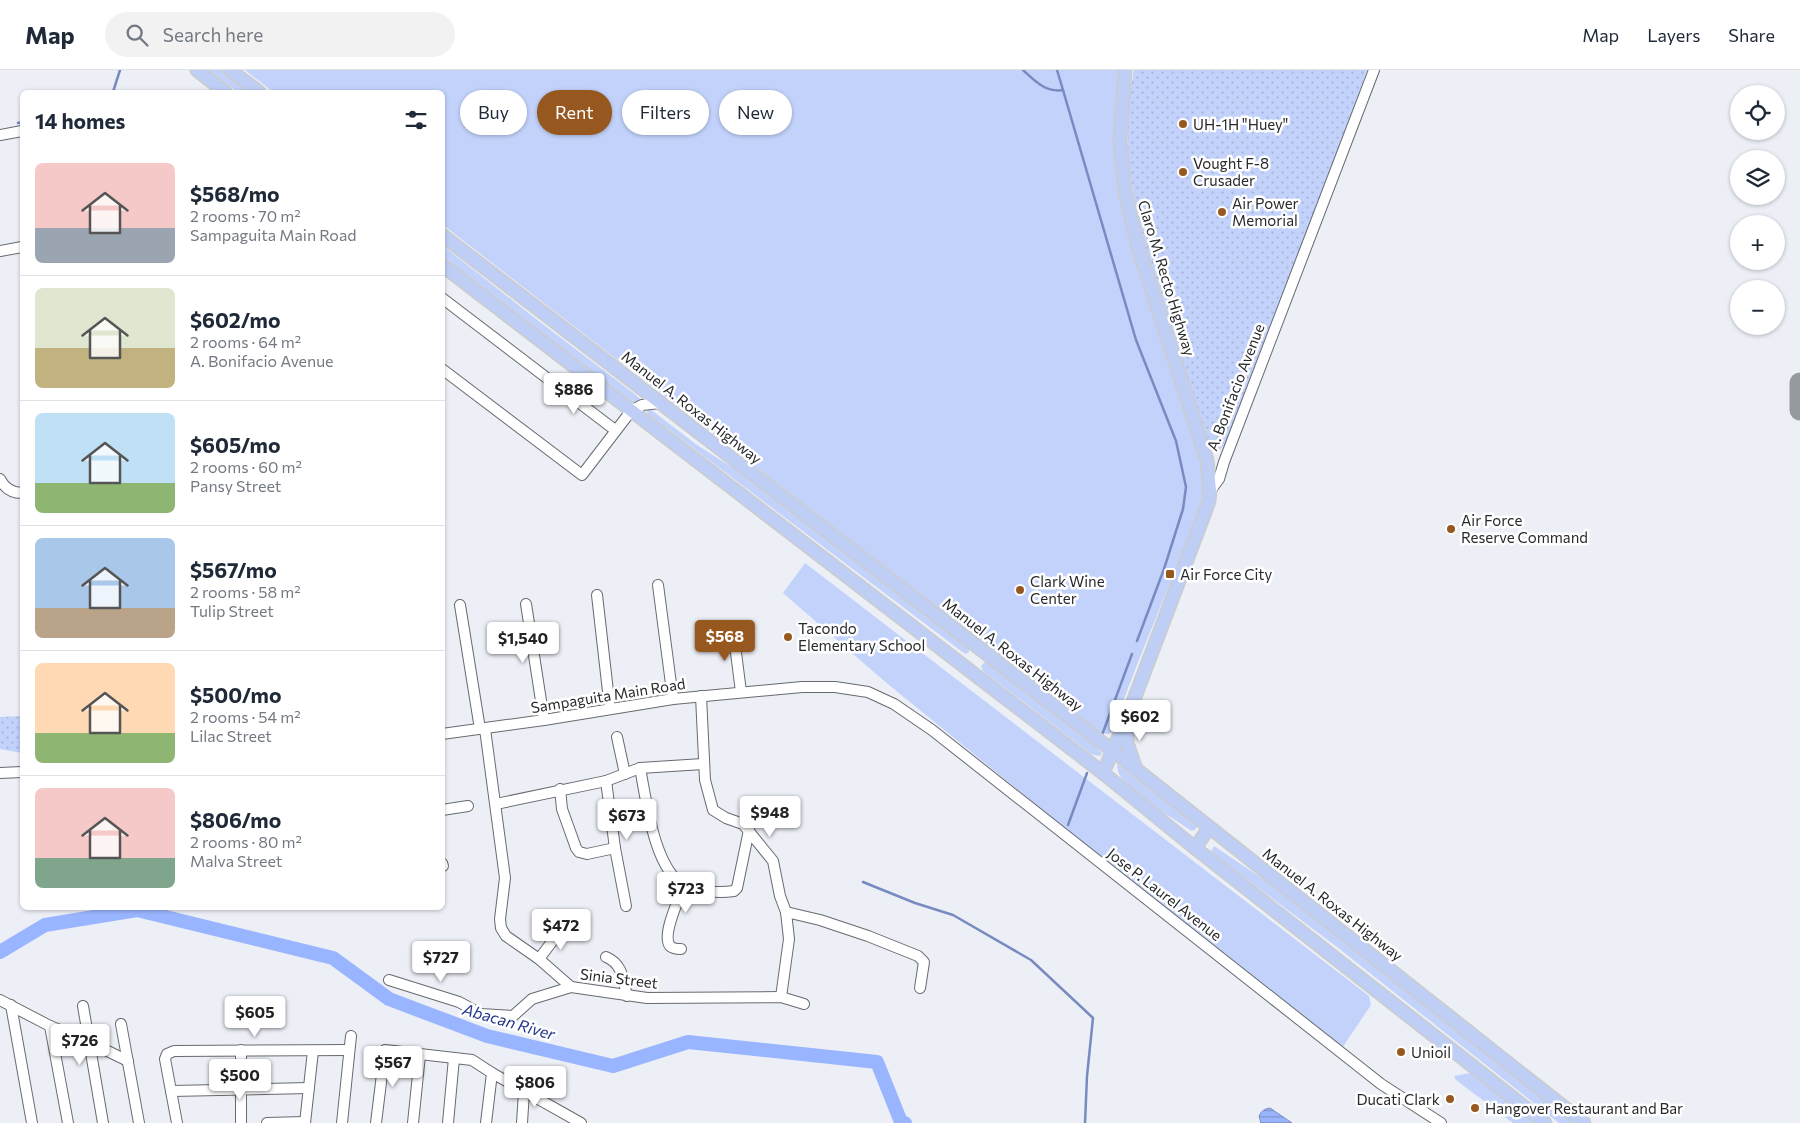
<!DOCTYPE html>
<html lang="en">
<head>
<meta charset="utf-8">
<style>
  :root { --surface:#fff; --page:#f2f2f3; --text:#1f2937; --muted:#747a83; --line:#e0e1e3; --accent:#975820 }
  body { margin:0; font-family:Commissioner,sans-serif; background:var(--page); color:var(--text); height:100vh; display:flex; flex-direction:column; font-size:19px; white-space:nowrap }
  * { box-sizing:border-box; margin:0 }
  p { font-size:16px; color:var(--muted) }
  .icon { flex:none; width:28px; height:28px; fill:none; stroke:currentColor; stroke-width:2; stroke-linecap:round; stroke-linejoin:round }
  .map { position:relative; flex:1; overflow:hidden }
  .drawer { position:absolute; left:20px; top:20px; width:425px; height:820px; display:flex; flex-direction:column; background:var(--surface); border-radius:8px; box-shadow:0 1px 4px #0004 }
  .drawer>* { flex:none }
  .hud { position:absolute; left:460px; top:20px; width:475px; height:45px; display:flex; gap:10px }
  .tools { position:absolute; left:1730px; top:15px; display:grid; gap:10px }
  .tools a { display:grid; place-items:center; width:55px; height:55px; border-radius:50%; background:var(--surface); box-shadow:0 1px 4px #0004; font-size:25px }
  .price { position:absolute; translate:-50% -42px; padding:0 11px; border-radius:5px; background:#fff; color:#222; font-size:16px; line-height:32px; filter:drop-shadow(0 1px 2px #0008) }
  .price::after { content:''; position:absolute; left:50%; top:30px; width:15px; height:11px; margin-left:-8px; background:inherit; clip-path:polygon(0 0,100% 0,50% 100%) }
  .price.selected { background:var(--accent); color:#fff }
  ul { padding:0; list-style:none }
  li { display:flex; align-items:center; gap:15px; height:125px; padding:0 15px }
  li+li { border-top:1px solid var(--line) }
  li span { display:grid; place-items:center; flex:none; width:140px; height:100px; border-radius:8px; color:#555 }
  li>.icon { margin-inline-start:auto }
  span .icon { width:60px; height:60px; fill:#fffc; stroke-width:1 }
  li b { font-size:21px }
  h2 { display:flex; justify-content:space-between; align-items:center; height:60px; padding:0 15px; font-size:21px }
  .pill { padding:0 18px; border-radius:22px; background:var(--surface); box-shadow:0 1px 4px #0004; font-size:18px; line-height:45px }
  .pill.selected { background:var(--accent); color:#fff }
  header { display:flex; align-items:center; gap:30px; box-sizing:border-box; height:70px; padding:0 25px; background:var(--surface); border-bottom:1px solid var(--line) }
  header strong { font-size:24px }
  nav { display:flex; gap:28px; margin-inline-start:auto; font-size:18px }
  .search { width:350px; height:45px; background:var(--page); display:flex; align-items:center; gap:12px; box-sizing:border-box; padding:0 18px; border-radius:28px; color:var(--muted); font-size:19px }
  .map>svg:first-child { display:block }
  .grass { fill:#c2d2fb }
  .park { fill:url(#park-dots) }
  .water { fill:url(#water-rules); stroke:#788bc0 }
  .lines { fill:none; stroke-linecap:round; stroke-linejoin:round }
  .stream { stroke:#788bc0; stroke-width:2.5 }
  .river { stroke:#9ab5ff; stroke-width:14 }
  .taxiway { stroke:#96999e; stroke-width:21 }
  .minor-casing { stroke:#676a70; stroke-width:12 }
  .major-casing { stroke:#cbcccc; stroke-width:15 }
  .minor { stroke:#fff; stroke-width:10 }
  .major { stroke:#bfcef5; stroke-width:12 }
  .poi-dot { fill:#975820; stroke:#fff; stroke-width:2 }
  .labels { text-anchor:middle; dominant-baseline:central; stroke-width:5; stroke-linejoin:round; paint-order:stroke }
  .poi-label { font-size:15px; fill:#28292c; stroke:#fff; text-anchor:start }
  .street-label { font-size:15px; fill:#28292c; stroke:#fff }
  .water-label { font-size:16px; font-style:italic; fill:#223689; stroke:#fff }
</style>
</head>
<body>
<header>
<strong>Map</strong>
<div class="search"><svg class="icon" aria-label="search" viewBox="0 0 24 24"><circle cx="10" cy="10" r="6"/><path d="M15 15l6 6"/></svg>Search here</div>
<nav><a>Map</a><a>Layers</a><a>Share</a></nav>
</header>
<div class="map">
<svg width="1800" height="1053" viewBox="0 0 1800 1053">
  <defs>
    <pattern id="park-dots" width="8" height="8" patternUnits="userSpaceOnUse" patternTransform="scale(1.25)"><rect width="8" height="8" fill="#c2d2fb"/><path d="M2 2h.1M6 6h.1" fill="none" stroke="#a7b4d7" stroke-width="1.8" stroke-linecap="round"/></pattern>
    <pattern id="water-rules" width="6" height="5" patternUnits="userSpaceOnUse" patternTransform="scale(1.25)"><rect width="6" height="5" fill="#9ab5ff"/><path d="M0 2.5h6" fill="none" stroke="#7e93cf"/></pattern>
  </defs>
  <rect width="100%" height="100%" fill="#eceff6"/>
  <g class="grass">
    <path d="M209,0H222L251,22H237Z"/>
    <path d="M245,0H1121L1117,85L1201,389L1204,420L1199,442L1138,592L1111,663L1108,664L1100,663L443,155L442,22H273Z"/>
    <path d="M442,175L540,252L636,325L641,330L635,334L632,332L504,236L443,186Z"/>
    <path d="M646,339H650L697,375L738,401L829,469L969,578V582L966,584L961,581L648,344Z"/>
    <path d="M805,493L1369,926L1371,935L1342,978L1067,760L883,610L783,523Z"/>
    <path d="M985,592L989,593L1091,672L1101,682L1102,685L1099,686L1091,684L983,601L981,596Z"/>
    <path d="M1117,694L1195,754L1197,756L1196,759L1192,761L1190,760C1171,745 1116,720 1117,694Z"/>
    <path d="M1214,776L1278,819L1573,1053H1559L1337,877L1217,787L1211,781Z"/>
    <path d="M1470,1003L1535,1053H1513L1456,1010L1454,1006Z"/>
  </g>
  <g class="park">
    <path d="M1134,0H1367C1324,126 1271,248 1226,373L1219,381L1212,379L1208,373L1161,240L1138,153L1128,89V34Z"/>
    <path d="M22,646V683L0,679V647Z"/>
  </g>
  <path class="water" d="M1270,1038L1292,1053H1261L1259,1046C1262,1040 1265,1039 1270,1038Z"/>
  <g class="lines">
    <g class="stream">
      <path d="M1023,0C1035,11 1046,23 1063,20L1136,270L1176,371L1186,417L1183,439L1164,499L1137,571"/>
      <path d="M1057,0L1063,20"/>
      <path d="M113,22L120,0"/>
      <path d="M18,53L22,52"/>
      <path d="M1102,665L1132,584"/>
      <path d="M1068,755L1087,703"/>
      <path d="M863,812L915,833L953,845L1031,890L1093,948L1087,1006L1085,1053"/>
    </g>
    <path class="river" d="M0,882L45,855L137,840L333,888L389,929L487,966L613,996L688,972L877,992L901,1052L905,1053"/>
    <path class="taxiway" d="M1800,313V340"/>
    <defs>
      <g id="minor">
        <path d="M0,65L22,61"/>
        <path d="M0,181L22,177"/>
        <path d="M442,228L615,360"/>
        <path d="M442,299L582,405L631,341L642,335L660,333"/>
        <path d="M0,409C5,419 12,423 22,423"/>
        <path d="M1210,421L1219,409L1224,392L1374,0"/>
        <path d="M658,515L673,629"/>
        <path d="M597,525L610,639"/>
        <path d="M526,534L544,650"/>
        <path d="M460,535L480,659"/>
        <path d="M733,559L741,622"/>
        <path d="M701,626L705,710L713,740L726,748L743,754L773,791L780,826L786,842L789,869L781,927"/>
        <path d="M485,659L505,808L500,849L501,858L506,866L539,889L571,917L647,928L781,927L804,934"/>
        <path d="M442,664L544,650L673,629L802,617H835L868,622L894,634L932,660L1381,1014L1441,1053"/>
        <path d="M617,667L625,704"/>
        <path d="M640,698C646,728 654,800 684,815C697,822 720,823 734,821L737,818L749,760"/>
        <path d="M0,703L22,702"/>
        <path d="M606,711L615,778L626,836"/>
        <path d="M560,719L562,739L576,778L579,782L587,784L615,778"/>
        <path d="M496,734L606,711L640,698L703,694"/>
        <path d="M442,740L468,736"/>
        <path d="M442,793L443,796"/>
        <path d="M786,842L820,850L868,866L918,886L924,892L920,918"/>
        <path d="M681,879C677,879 673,879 670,876C661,865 680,827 684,815"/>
        <path d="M606,887C623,894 623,910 627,926"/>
        <path d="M539,889L563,857"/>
        <path d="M389,910L459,932L481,944L513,946L532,929L571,917"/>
        <path d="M0,930L50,956L89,972L128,991"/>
        <path d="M11,935L32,1053"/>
        <path d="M83,936L103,1053"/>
        <path d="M121,954L139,1053"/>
        <path d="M50,956L68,1053"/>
        <path d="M241,980V1053"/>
        <path d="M171,1021L309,1018"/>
        <path d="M177,1053L165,989L167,984L174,981L349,980"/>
        <path d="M267,1053L305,1052"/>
        <path d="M305,1053L313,981"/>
        <path d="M342,1053L351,966"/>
        <path d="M376,1053L385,980L472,990L492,1003L581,1053"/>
        <path d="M413,1053L420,985"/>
        <path d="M448,1053L454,988"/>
        <path d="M486,1053L492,1003"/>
        <path d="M522,1053L524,1021"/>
      </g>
      <g id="major">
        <path d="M197,0L225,22"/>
        <path d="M230,0L259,22"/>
        <path d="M442,165L1113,681L1584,1053"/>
        <path d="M442,195L1103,703L1195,778L1545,1053"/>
        <path d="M1127,655V673L1136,699"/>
        <path d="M1103,703L1128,645L1204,445L1209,431L1210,421L1207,390L1138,177L1125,121L1120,70L1125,0"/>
        <path d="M1195,778L1209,758"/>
      </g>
    </defs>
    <use href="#minor" class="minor-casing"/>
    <use href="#major" class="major-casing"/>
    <use href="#minor" class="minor"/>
    <use href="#major" class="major"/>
  </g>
  <g class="poi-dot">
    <circle cx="1183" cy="54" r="5"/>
    <circle cx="1183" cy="102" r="5"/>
    <circle cx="1222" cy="142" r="5"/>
    <circle cx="1451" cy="459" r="5"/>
    <rect x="1165" y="499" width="10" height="10" rx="2.5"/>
    <circle cx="1020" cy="520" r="5"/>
    <circle cx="788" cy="567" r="5"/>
    <circle cx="1401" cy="982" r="5"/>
    <circle cx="1450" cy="1029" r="5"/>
    <circle cx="1475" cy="1038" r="5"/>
  </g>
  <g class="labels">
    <g class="poi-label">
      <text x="1193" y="54">UH-1H "Huey"</text>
      <text x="1193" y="93">Vought F-8<tspan x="1193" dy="17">Crusader</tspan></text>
      <text x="1232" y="133">Air Power<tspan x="1232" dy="17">Memorial</tspan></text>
      <text x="1461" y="450">Air Force<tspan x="1461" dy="17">Reserve Command</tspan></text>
      <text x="1180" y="504">Air Force City</text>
      <text x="1030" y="511">Clark Wine<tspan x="1030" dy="17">Center</tspan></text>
      <text x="798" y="558">Tacondo<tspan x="798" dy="17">Elementary School</tspan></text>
      <text x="1411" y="982">Unioil</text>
      <text x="1440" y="1029" text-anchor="end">Ducati Clark</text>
      <text x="1485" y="1038">Hangover Restaurant and Bar</text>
    </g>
    <g class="street-label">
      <text transform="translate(1167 208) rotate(73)">Claro M. Recto Highway</text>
      <text transform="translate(1235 317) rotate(-69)">A. Bonifacio Avenue</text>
      <text transform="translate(692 337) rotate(38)">Manuel A. Roxas Highway</text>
      <text transform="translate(1013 584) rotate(38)">Manuel A. Roxas Highway</text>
      <text transform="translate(608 625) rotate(-9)">Sampaguita Main Road</text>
      <text transform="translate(1165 824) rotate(38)">Jose P. Laurel Avenue</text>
      <text transform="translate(1333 834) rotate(38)">Manuel A. Roxas Highway</text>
      <text transform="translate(619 908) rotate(7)">Sinia Street</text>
    </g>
    <g class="water-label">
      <text transform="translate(509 951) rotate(16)">Abacan River</text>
    </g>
  </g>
</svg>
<div class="tools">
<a><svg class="icon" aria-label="locate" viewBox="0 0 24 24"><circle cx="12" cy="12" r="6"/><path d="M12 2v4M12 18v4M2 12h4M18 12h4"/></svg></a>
<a><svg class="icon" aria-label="layers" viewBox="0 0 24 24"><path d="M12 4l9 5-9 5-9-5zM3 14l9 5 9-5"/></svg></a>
<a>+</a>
<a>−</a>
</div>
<b class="price" style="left:574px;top:345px">$886</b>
<b class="price selected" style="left:725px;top:592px">$568</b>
<b class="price" style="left:523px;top:594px">$1,540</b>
<b class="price" style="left:1140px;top:672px">$602</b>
<b class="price" style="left:770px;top:768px">$948</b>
<b class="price" style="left:627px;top:771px">$673</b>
<b class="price" style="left:686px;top:844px">$723</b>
<b class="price" style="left:561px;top:881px">$472</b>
<b class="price" style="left:441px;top:913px">$727</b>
<b class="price" style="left:255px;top:968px">$605</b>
<b class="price" style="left:80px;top:996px">$726</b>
<b class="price" style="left:393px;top:1018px">$567</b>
<b class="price" style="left:240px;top:1031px">$500</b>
<b class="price" style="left:535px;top:1038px">$806</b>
<div class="hud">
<a class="pill">Buy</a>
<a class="pill selected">Rent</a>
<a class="pill">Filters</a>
<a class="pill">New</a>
</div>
<section class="drawer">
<h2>14 homes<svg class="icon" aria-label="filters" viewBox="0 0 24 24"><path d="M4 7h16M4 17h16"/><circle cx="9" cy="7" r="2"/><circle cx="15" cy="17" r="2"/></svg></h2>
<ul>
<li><span style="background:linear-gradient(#f6c9c9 65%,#9aa5b1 0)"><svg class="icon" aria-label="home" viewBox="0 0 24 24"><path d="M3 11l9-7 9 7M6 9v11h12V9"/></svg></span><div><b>$568/mo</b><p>2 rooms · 70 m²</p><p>Sampaguita Main Road</p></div></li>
<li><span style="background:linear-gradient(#dfe7d0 60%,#c2b280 0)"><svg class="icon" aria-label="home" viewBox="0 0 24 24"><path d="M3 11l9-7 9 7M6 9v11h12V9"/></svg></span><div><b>$602/mo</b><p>2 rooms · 64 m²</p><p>A. Bonifacio Avenue</p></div></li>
<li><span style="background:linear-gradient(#bfe0f5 70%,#8fb573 0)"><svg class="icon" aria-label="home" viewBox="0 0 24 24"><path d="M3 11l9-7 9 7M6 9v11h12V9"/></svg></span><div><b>$605/mo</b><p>2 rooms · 60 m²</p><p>Pansy Street</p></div></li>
<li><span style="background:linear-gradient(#a9c7e8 70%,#b9a48a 0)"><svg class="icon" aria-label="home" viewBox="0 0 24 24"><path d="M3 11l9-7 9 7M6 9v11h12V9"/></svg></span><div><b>$567/mo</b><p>2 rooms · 58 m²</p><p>Tulip Street</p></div></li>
<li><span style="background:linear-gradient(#ffd9b3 70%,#8fb573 0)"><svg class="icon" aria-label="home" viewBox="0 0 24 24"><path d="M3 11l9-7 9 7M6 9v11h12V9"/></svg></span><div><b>$500/mo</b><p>2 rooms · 54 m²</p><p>Lilac Street</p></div></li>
<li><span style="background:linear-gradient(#f6c9c9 70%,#7fa58c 0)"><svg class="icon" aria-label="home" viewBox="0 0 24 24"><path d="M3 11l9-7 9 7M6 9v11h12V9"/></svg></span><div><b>$806/mo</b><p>2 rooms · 80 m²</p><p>Malva Street</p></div></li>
</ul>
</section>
</div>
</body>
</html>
